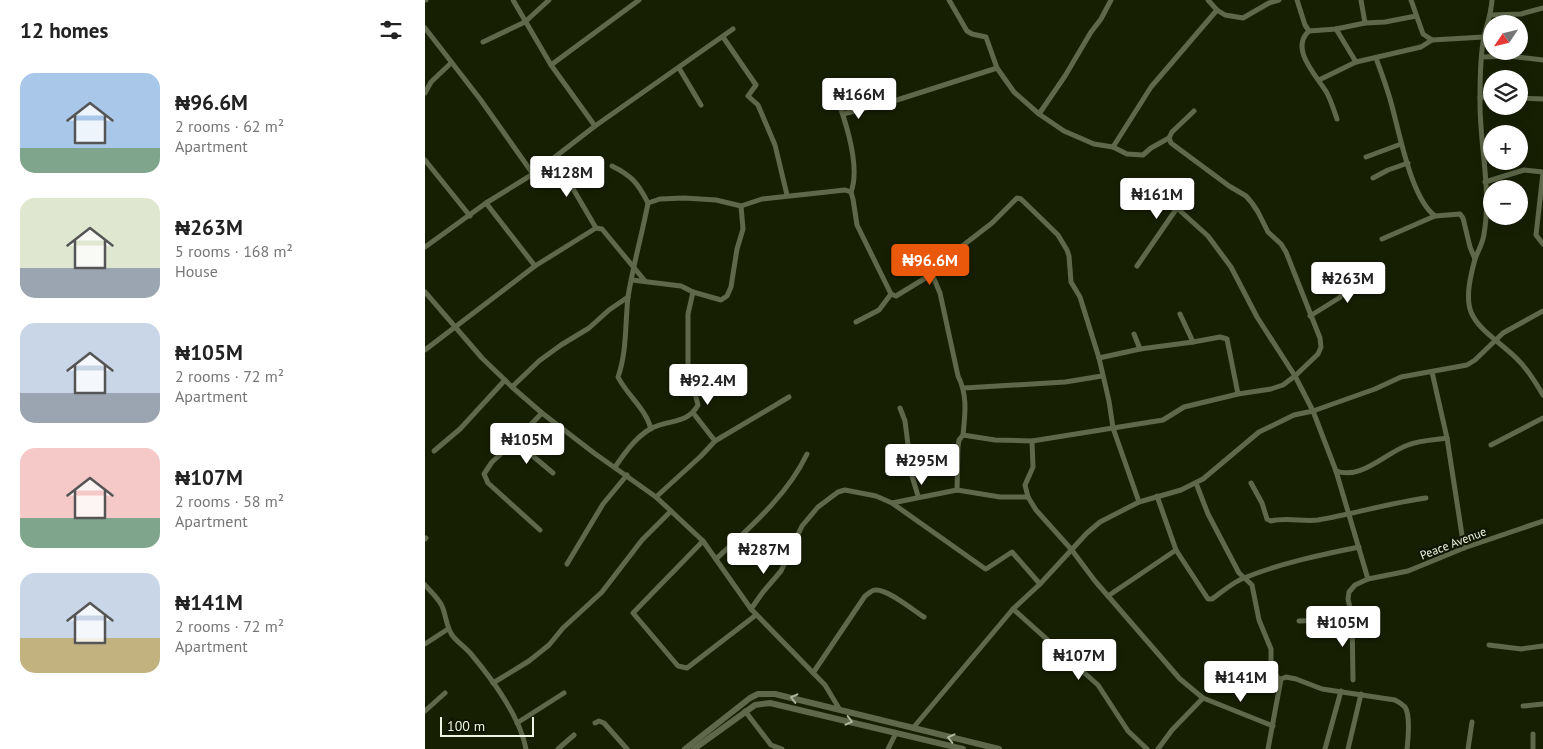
<!DOCTYPE html>
<html lang="en">
<head>
<meta charset="utf-8">
<style>
  :root { --surface:#fff; --page:#f6f6f6; --text:#222; --muted:#767676; --accent:#ea580c }
  body { margin:0; font-family:"PT Sans",sans-serif; background:var(--page); color:var(--text); height:100vh; display:flex; flex-direction:column; font-size:19px; white-space:nowrap }
  * { box-sizing:border-box; margin:0 }
  p { font-size:16px; color:var(--muted) }
  .icon { flex:none; width:28px; height:28px; fill:none; stroke:currentColor; stroke-width:2; stroke-linecap:round; stroke-linejoin:round }
  .map { position:relative; flex:1; overflow:hidden }
  .details { display:flex; flex-direction:column; background:var(--surface); width:425px }
  .details>* { flex:none }
  .needle { width:32px; rotate:235deg }
  .fabs { position:absolute; left:1058px; top:15px; display:grid; gap:10px }
  .fabs a { display:grid; place-items:center; width:45px; height:45px; border-radius:50%; background:var(--surface); box-shadow:0 2px 12px #0003; font-size:25px }
  .scale { position:absolute; left:15px; bottom:12px; width:94px; box-sizing:border-box; padding-left:5px; border:2px solid #eff5e3; border-top:0; font-size:14px; line-height:18px; white-space:nowrap; color:#eff5e3; -webkit-text-stroke:4px #0f1500; paint-order:stroke }
  .price { position:absolute; translate:-50% -42px; padding:0 11px; border-radius:5px; background:#fff; color:#222; font-size:16px; line-height:32px; filter:drop-shadow(0 1px 2px #0008) }
  .price::after { content:''; position:absolute; left:50%; top:30px; width:15px; height:11px; margin-left:-8px; background:inherit; clip-path:polygon(0 0,100% 0,50% 100%) }
  .price.active { background:var(--accent); color:#fff }
  ul { padding:0; list-style:none }
  li { display:flex; align-items:center; gap:15px; height:125px; padding:0 20px }
  li span { display:grid; place-items:center; flex:none; width:140px; height:100px; border-radius:15px; color:#555 }
  li>.icon { margin-inline-start:auto }
  span .icon { width:60px; height:60px; fill:#fffc; stroke-width:1 }
  li b { font-size:21px }
  h2 { display:flex; justify-content:space-between; align-items:center; height:60px; padding:0 20px; font-size:21px }
  main { display:flex; flex:1; min-height:0 }
  .map>svg:first-child { display:block }
  .lines { fill:none; stroke-linecap:round; stroke-linejoin:round }
  .minor { stroke:#5f684a; stroke-width:5 }
  .tertiary { stroke:#5f684a; stroke-width:6 }
  .oneway { stroke:#aeb69e }
  .labels { text-anchor:middle; dominant-baseline:central; stroke-width:4.5; stroke-linejoin:round; paint-order:stroke }
  .street-label { font-size:12px; fill:#eff5e3; stroke:#0f1500 }
</style>
</head>
<body>
<main>
<section class="details">
<h2>12 homes<svg class="icon" aria-label="filters" viewBox="0 0 24 24"><path d="M4 7h16M4 17h16"/><circle cx="9" cy="7" r="2"/><circle cx="15" cy="17" r="2"/></svg></h2>
<ul>
<li><span style="background:linear-gradient(#a9c7e8 75%,#7fa58c 0)"><svg class="icon" aria-label="home" viewBox="0 0 24 24"><path d="M3 11l9-7 9 7M6 9v11h12V9"/></svg></span><div><b>₦96.6M</b><p>2 rooms · 62 m²</p><p>Apartment</p></div></li>
<li><span style="background:linear-gradient(#dfe7d0 70%,#9aa5b1 0)"><svg class="icon" aria-label="home" viewBox="0 0 24 24"><path d="M3 11l9-7 9 7M6 9v11h12V9"/></svg></span><div><b>₦263M</b><p>5 rooms · 168 m²</p><p>House</p></div></li>
<li><span style="background:linear-gradient(#c9d6e8 70%,#9aa5b1 0)"><svg class="icon" aria-label="home" viewBox="0 0 24 24"><path d="M3 11l9-7 9 7M6 9v11h12V9"/></svg></span><div><b>₦105M</b><p>2 rooms · 72 m²</p><p>Apartment</p></div></li>
<li><span style="background:linear-gradient(#f6c9c9 70%,#7fa58c 0)"><svg class="icon" aria-label="home" viewBox="0 0 24 24"><path d="M3 11l9-7 9 7M6 9v11h12V9"/></svg></span><div><b>₦107M</b><p>2 rooms · 58 m²</p><p>Apartment</p></div></li>
<li><span style="background:linear-gradient(#c9d6e8 65%,#c2b280 0)"><svg class="icon" aria-label="home" viewBox="0 0 24 24"><path d="M3 11l9-7 9 7M6 9v11h12V9"/></svg></span><div><b>₦141M</b><p>2 rooms · 72 m²</p><p>Apartment</p></div></li>
</ul>
</section>
<div class="map">
<svg width="1118" height="749" viewBox="0 0 1118 749">
  <rect width="100%" height="100%" fill="#171f03"/>
  <g class="lines">
    <g class="minor">
      <path d="M0,0H1"/>
      <path d="M88,0L126,65L170,126"/>
      <path d="M524,0L542,31L547,34L561,37L572,68L589,92L614,114L639,131L669,144L688,147L702,154L718,155L726,148L744,138"/>
      <path d="M783,0L792,10L800,15L818,18L844,3L854,0"/>
      <path d="M872,0L880,25L884,31L911,29L940,23L960,22L991,16"/>
      <path d="M936,0L940,23"/>
      <path d="M986,0L998,34L1007,40L1059,37"/>
      <path d="M1067,0C1066,15 1062,23 1059,37C1055,56 1055,78 1055,98C1054,143 1067,189 1059,234C1058,243 1053,251 1050,259C1046,274 1040,297 1046,312C1054,332 1080,345 1094,361C1103,370 1111,383 1118,395"/>
      <path d="M1066,15L1096,14L1118,8"/>
      <path d="M0,28L55,99L108,174"/>
      <path d="M911,29L931,62"/>
      <path d="M884,31C864,49 892,76 902,93C906,101 909,110 912,119"/>
      <path d="M298,37L331,85L323,96L333,105L350,145L362,195"/>
      <path d="M58,42L100,22L124,0"/>
      <path d="M1057,57L1083,56L1118,60"/>
      <path d="M951,58C956,72 961,85 965,99C974,129 985,197 1010,216L1035,214L1038,218L1045,247L1050,259"/>
      <path d="M126,65L214,0"/>
      <path d="M254,68L276,105"/>
      <path d="M894,80L931,62L996,47L1007,40"/>
      <path d="M409,90C419,116 436,166 426,192L428,199L432,225L466,294L471,296L507,274L536,247L567,223L592,198L596,199L633,235L642,250L644,256L646,282L655,297L674,358L684,401L688,428L714,502"/>
      <path d="M0,93L6,82L26,63"/>
      <path d="M1055,97L1066,98"/>
      <path d="M1094,98L1118,99"/>
      <path d="M418,114L472,100L572,68"/>
      <path d="M614,114L640,76L666,32L676,19L686,0"/>
      <path d="M688,147L726,87L792,10"/>
      <path d="M941,157L976,144"/>
      <path d="M0,160L45,216"/>
      <path d="M126,160L147,187L171,228"/>
      <path d="M187,166C207,176 213,183 223,203C217,235 208,265 203,297C200,324 202,352 193,377C202,395 221,409 226,429"/>
      <path d="M1118,173L1111,235L1118,244"/>
      <path d="M948,178L963,170L983,163"/>
      <path d="M1060,182L1099,170L1118,172"/>
      <path d="M61,203L110,266"/>
      <path d="M223,203L235,199L259,198L291,200L316,206L337,199L420,190L426,192"/>
      <path d="M752,208L783,236L806,267L832,317L870,376L888,411L911,471L943,579"/>
      <path d="M957,239L1010,216"/>
      <path d="M0,247L61,203L108,174L170,126L308,29"/>
      <path d="M712,266L752,208L767,183"/>
      <path d="M507,274L515,293L533,376C543,396 540,414 538,435"/>
      <path d="M207,280L256,286L268,292L296,300L302,296L306,287L312,249L318,229L316,206"/>
      <path d="M0,292L57,358L87,387L117,413L169,453L231,497L278,541L326,609"/>
      <path d="M755,314L768,342"/>
      <path d="M885,316L914,298L941,269"/>
      <path d="M431,322L454,310L466,294"/>
      <path d="M709,334L715,349"/>
      <path d="M0,350L110,266L171,228L177,229L220,281"/>
      <path d="M674,358L715,349L768,342L795,337L802,339L813,394"/>
      <path d="M1007,372L1022,438L1039,548"/>
      <path d="M87,387L114,361L136,345L164,328L184,310L203,297"/>
      <path d="M539,388L640,382L677,376"/>
      <path d="M475,408L480,421L487,476L493,496"/>
      <path d="M269,414L290,441"/>
      <path d="M90,441L128,473"/>
      <path d="M607,441L608,467L600,485L603,497L611,510L646,549L670,581L755,679L778,698L747,730L733,749"/>
      <path d="M1066,445L1118,418"/>
      <path d="M9,451L35,429L80,380"/>
      <path d="M190,467C200,453 210,438 225,429C243,419 262,425 273,405L263,366V314L268,292"/>
      <path d="M911,471C937,480 960,453 983,445C995,440 1009,440 1022,438"/>
      <path d="M771,483L783,514L814,573L827,585L834,620L846,649V666L853,678L856,679"/>
      <path d="M826,483L837,503L842,519L846,521C863,517 877,522 893,520C929,514 964,503 1001,498"/>
      <path d="M532,490L533,447L534,440L538,435L570,440L607,441L738,420L759,407L813,394L846,389L858,385L870,376L893,354L896,347L895,338L861,252L856,244L843,232L833,212L827,203L821,196L804,186L746,143L744,138L747,132L769,111"/>
      <path d="M732,496L751,550L783,599H787C797,592 808,582 819,578C856,563 895,555 934,547"/>
      <path d="M231,497L276,456L290,441L364,397"/>
      <path d="M467,503L532,490L575,497H603"/>
      <path d="M115,530L63,483L59,474L67,462L90,441L117,413"/>
      <path d="M0,539L1,538"/>
      <path d="M278,541L208,613L253,666L262,668L331,615"/>
      <path d="M291,559C324,528 362,496 382,454"/>
      <path d="M142,564L178,504L202,475"/>
      <path d="M0,585C5,591 13,598 17,606C21,615 21,626 27,635C32,642 40,647 46,654C67,679 95,717 101,749"/>
      <path d="M683,596L751,550"/>
      <path d="M588,609L673,685L703,731L722,749"/>
      <path d="M874,621L911,620L927,617"/>
      <path d="M0,644L23,629"/>
      <path d="M1064,645L1096,649L1118,646"/>
      <path d="M388,673L440,596C443,594 447,590 450,590C462,588 489,611 499,617"/>
      <path d="M928,680L927,617L923,599L924,592L930,585L943,579L983,571L1039,548L1118,521"/>
      <path d="M68,683L104,661L124,645L138,628L177,592L217,540L246,511"/>
      <path d="M778,698L848,726"/>
      <path d="M1098,706L1118,704"/>
      <path d="M415,710L400,685L326,609L338,592L356,571L377,526L393,507L413,492L420,490L451,496L467,503L559,568L561,569L587,552L615,584"/>
      <path d="M0,711L20,693"/>
      <path d="M320,711L346,745L357,749"/>
      <path d="M92,723L139,693"/>
      <path d="M170,723L174,721L179,723L202,749"/>
      <path d="M488,728L588,609L615,584L662,533L675,522L714,502L756,490L778,479L834,432L869,415L888,411L950,389L976,377L1042,365L1050,360L1078,333L1118,311"/>
      <path d="M1108,734V749"/>
      <path d="M133,749L149,735"/>
      <path d="M463,749L471,733"/>
      <path d="M843,749L856,679L861,677L871,679L897,689L970,700C974,702 977,704 980,707C986,716 983,739 982,749"/>
      <path d="M900,749L916,691"/>
      <path d="M923,749L936,694"/>
      <path d="M1043,749L1047,722"/>
    </g>
    <g class="tertiary">
      <path d="M260,749L325,698L333,694H350L574,749"/>
      <path d="M269,749L330,705L345,703L538,749"/>
    </g>
  </g>
  <defs><path id="oneway-chevron" d="M-2-3.5L2.5 0L-2 3.5" fill="none" stroke-width="1.6" stroke-linecap="round" stroke-linejoin="round" transform="scale(1.25)"/></defs>
  <g class="oneway">
    <use href="#oneway-chevron" transform="translate(369 698) rotate(-166)"/>
    <use href="#oneway-chevron" transform="translate(424 721) rotate(14)"/>
    <use href="#oneway-chevron" transform="translate(526 738) rotate(-166)"/>
  </g>
  <g class="labels">
    <g class="street-label">
      <text transform="translate(1028 543) rotate(-21)">Peace Avenue</text>
    </g>
  </g>
</svg>
<div class="fabs">
<a><svg class="needle" viewBox="-14 -14 28 28"><path d="M0-13l5 13h-10z" fill="#e53935"/><path d="M0 13l5-13h-10z" fill="#767676"/></svg></a>
<a><svg class="icon" aria-label="layers" viewBox="0 0 24 24"><path d="M12 4l9 5-9 5-9-5zM3 14l9 5 9-5"/></svg></a>
<a>+</a>
<a>−</a>
</div>
<div class="scale">100 m</div>
<b class="price" style="left:434px;top:120px">₦166M</b>
<b class="price" style="left:142px;top:198px">₦128M</b>
<b class="price" style="left:732px;top:220px">₦161M</b>
<b class="price active" style="left:505px;top:286px">₦96.6M</b>
<b class="price" style="left:923px;top:304px">₦263M</b>
<b class="price" style="left:283px;top:406px">₦92.4M</b>
<b class="price" style="left:102px;top:465px">₦105M</b>
<b class="price" style="left:497px;top:486px">₦295M</b>
<b class="price" style="left:339px;top:575px">₦287M</b>
<b class="price" style="left:918px;top:648px">₦105M</b>
<b class="price" style="left:654px;top:681px">₦107M</b>
<b class="price" style="left:816px;top:703px">₦141M</b>
</div>
</main>
</body>
</html>
